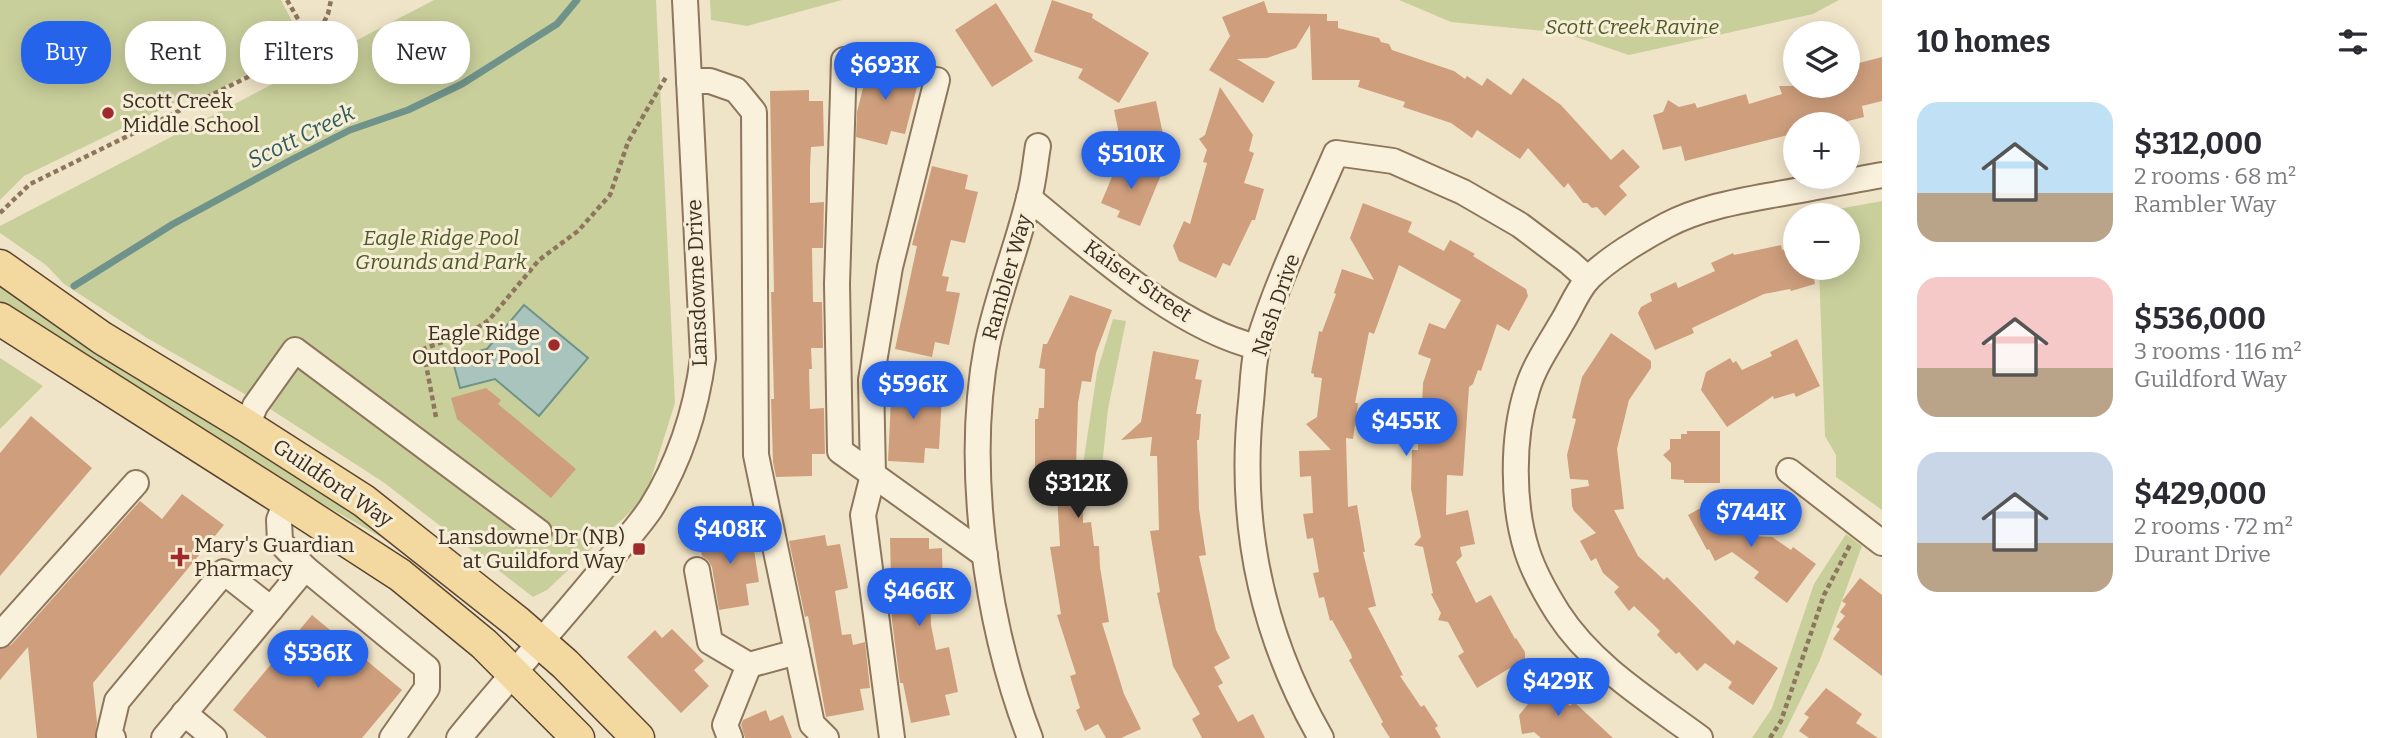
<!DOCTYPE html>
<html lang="en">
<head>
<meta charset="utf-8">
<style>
  :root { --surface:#fff; --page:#f7f7f7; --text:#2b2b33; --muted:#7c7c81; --accent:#2563eb }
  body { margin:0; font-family:Bitter,serif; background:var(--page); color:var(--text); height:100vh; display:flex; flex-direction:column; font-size:26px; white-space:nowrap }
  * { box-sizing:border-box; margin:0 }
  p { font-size:23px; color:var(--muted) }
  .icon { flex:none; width:38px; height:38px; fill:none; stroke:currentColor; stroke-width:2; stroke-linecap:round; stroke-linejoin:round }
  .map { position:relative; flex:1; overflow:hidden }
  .side { display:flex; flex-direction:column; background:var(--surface); width:525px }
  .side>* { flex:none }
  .banner { position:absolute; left:21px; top:21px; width:665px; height:63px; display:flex; gap:14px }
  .controls { position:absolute; left:1783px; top:21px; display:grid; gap:14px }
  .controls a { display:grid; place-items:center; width:77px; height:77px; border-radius:50%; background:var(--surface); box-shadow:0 4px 18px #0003; font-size:35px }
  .price { position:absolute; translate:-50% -60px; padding:0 16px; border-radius:24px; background:var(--accent); color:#fff; font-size:23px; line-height:46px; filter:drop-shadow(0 2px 4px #0008) }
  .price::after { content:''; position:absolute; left:50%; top:42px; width:21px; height:16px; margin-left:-10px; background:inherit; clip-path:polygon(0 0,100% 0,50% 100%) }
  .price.active { background:#222; color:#fff }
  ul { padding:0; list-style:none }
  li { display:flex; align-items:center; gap:21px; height:175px; padding:0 35px }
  li span { display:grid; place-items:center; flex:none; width:196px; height:140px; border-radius:21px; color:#555 }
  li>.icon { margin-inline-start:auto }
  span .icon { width:84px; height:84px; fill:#fffc; stroke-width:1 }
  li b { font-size:30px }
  h2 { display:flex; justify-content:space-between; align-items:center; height:84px; padding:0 35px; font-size:30px }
  .chip { padding:0 24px; border-radius:28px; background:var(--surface); box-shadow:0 4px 18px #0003; font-size:24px; line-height:63px }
  .chip.active { background:var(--accent); color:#fff }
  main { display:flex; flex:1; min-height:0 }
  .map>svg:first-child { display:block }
  .green { fill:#c9cf9b }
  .water { fill:#a9c4bc; stroke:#6f938a; stroke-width:2 }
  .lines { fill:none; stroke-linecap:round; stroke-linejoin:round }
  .stream { stroke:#6f938a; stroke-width:7 }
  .building { fill:#cf9f7d }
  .minor-casing { stroke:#8d765c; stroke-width:28 }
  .major-casing { stroke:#5b4430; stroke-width:35 }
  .path { stroke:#8d765c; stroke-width:4.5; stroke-dasharray:5 3.5; stroke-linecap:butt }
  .minor { stroke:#faf1dc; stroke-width:24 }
  .major { stroke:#f3d9a0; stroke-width:32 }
  .poi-dot { fill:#9e2a2b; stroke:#f7eed8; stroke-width:2.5 }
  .labels { text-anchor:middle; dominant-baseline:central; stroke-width:6; stroke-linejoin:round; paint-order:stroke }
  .park-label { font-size:21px; font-style:italic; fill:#4d5a26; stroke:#f7eed8 }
  .poi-label { font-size:21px; fill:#3d2e20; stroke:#f7eed8; text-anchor:start }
  .street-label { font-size:21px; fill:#3d2e20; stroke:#f7eed8 }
  .water-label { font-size:23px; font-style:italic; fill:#2f5d5a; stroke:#f7eed8 }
</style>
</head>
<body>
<main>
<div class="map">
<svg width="1882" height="738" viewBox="0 0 1882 738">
  <rect width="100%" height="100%" fill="#f0e4c8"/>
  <g class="green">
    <path d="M0,0H281L304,44L191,104L187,97L24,176L0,200Z"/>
    <path d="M434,0H656L675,403L645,498L547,590L533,597L383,482L264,405L147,338L64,284L46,265L0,233V226Z"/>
    <path d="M710,0H842L747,26L711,20Z"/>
    <path d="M1399,0H1839L1813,14L1629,55L1564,33L1451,22Z"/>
    <path d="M1882,201V510L1836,477V455L1825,436L1819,268H1848V215H1817V213Z"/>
    <path d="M0,285L369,518L393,544L233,453L0,304Z"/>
    <path d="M1113,319L1126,321L1108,409L1102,467L1083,465L1097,372Z"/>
    <path d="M0,358L43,386L0,429Z"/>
    <path d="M1846,534L1862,546L1820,660L1782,738H1752L1772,708L1814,584Z"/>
  </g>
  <path class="water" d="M524,305L588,358L539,416L495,379L460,388L452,358L487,349Z"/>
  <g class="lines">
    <path class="stream" d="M74,286L173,224L291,160L350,130L408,110L462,84L557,24L577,0"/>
  </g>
  <g class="building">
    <path d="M1052,0L1093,14L1092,18L1149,53L1119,103L1078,78L1083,69L1034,52Z"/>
    <path d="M1264,1L1268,13L1327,14V21H1338V28L1379,38L1381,42L1389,44L1392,50L1454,71L1465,79L1467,76L1482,86L1487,78L1511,95L1523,78L1561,105L1611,160L1623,149L1640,167L1619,186L1627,195L1605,216L1597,207L1592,208L1587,203H1583L1568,183L1564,188L1528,148L1520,159L1477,130L1472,138L1451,123L1403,107L1405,102L1358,87L1360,80H1312L1310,25L1296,48L1267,58L1237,59L1275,82L1263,103L1209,70L1230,36L1222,17Z"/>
    <path d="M996,3L1033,61L992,87L955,30Z"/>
    <path d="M871,57L908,66L904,79L918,83L905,134L891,131L887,145L856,137L857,112Z"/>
    <path d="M1882,57V101L1862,106L1864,117L1836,124H1796V133L1685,161L1681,146L1663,150L1653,115L1663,112L1668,100L1679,107L1695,103L1697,108L1746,94L1749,104L1782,94L1779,86H1848V66Z"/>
    <path d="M1220,87L1253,135L1249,151L1254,153L1244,183L1264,189L1255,220H1252L1230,266L1223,263L1216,278L1179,261L1173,246L1184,221L1190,224L1207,163L1203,162L1207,150L1199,139L1205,135Z"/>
    <path d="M809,90V101H823L824,146L811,147L810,168V203L824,202L823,248H812L813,302H822L823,348H811L812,369H809L810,409L824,408L825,454H812V476L776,477L773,462L771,399H774L771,292H774L770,91Z"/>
    <path d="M1156,101L1165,144L1123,153L1114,110Z"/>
    <path d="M1120,158L1161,175L1140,226L1117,217L1120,211L1101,203Z"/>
    <path d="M932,166L968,175L965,189L978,192L965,243L951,240L942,276L949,277L946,291L960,293L949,345L935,342L932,357L895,349L917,246L912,245Z"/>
    <path d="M1363,203L1412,222L1408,232L1444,251L1450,240L1475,254L1473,256L1526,289L1528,296L1509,331L1497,324L1481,371L1478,370L1473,384L1469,387L1463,476L1447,475L1446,515L1468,510L1475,544L1460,547L1462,556L1456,562L1476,603L1491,595L1515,639L1516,638L1525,652V659L1477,688L1458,656L1464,652L1448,622L1438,620L1441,613L1431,594L1433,593L1423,547L1414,545L1421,537L1411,489L1412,450H1418L1419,405L1422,406L1423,383L1431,359L1418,354L1429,323L1445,329L1461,300L1399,265L1374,334L1369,332L1355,403H1358L1353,439L1346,438L1348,507L1357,505L1365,552H1363L1376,606L1368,608L1403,675L1400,676L1421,707L1424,705L1438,726L1435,728L1441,738H1390L1381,724L1383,722L1349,660L1352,658L1351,654L1332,620L1330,621L1324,597L1319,598L1313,573L1319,572L1313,538L1307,539L1303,514L1313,513L1311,476L1300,477L1299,451L1331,450L1306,424L1317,417L1322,378L1314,377V374L1311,373L1319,331L1322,332L1336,294L1334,293L1342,269L1374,280L1350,238Z"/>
    <path d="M1781,245L1782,250L1796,247V268H1812L1815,284L1791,291L1790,289L1764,294L1692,328L1694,333L1655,350L1638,313L1641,307L1652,301L1650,294L1676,282L1678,288L1715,271L1711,263L1733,253L1734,255Z"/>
    <path d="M1070,295L1112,310L1096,353L1091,382L1082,381L1078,403L1076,468H1083V523L1091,522L1094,546H1099L1100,567L1109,622L1102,623L1124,694L1141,729L1121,738H1106L1098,724L1085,731L1076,710L1080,708L1070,676L1076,674L1057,615L1061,614L1050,547L1060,546L1057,496H1050V488H1035V419H1038L1039,408H1044L1045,369L1039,368L1043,344H1047Z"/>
    <path d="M1611,333L1651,361V368L1629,400L1617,449L1624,509L1614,510L1638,556L1664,580L1667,577L1734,645L1737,640L1778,668L1753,705L1728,688L1732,682L1705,663L1697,671L1679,652L1676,654L1657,635L1660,631L1634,606L1629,611L1614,592L1619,587L1603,573L1596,558L1591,561L1580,541L1596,533L1574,511L1572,506L1571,489L1589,486L1588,480L1570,479L1567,455L1576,419L1572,418L1582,377Z"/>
    <path d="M1797,339L1820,386L1796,397L1794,393L1774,399L1773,396L1727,427L1701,390L1706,372L1730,358L1733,363L1736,361L1742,370L1772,356L1770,352Z"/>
    <path d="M1153,351L1199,360L1195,379L1202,380L1196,414H1201L1199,440H1197L1199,509L1206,555L1199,556L1216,630L1230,658L1214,667L1223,683L1218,686L1238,722L1253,714L1265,738H1202L1192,719L1200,714L1173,666L1157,593L1160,592L1150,531L1159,530L1157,456H1150L1152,437L1121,440L1141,422Z"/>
    <path d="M892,380L929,382L928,395L942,396L939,449L925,448L924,463L888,461Z"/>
    <path d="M486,388L501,400L498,404L576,469L551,498L457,419L451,398Z"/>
    <path d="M31,416L92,468L0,576V453Z"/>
    <path d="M1687,431H1720V483H1684V480L1671,479V463L1663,455L1670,449V439H1681V434H1687Z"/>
    <path d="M182,494L224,525L93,683L97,722L95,738H37L28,647L0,680V649L11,645L140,501L162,519Z"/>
    <path d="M1724,495L1741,526L1746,528L1751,536L1772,537L1791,550L1793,547L1816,564L1787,603L1754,578L1759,572L1732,552L1715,561L1709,549L1707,550L1688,515Z"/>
    <path d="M737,528L738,539L752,537L759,582L746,584L749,605L719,610L712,567L708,560L702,556L698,535Z"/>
    <path d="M825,535L827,546L840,544L848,588L835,591L842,635L851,634L853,645L865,642L870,688L860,689L864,710L826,717L808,616L805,617L789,541Z"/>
    <path d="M890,538H929V549L942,548L943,594H930L931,625L936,650L949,647L958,692L945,695L950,715L911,723L903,683H900L892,621Z"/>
    <path d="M1860,578L1882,595V676L1833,639L1840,629L1836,627L1845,616L1840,612L1846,604L1842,601Z"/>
    <path d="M312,615L402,690L362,738H267L233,710Z"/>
    <path d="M672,629L704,661L694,670L709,686L681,713L627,657L655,630L662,638Z"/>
    <path d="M1550,686L1570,706L1574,702L1613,738H1541L1534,732L1522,734L1519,715L1542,687Z"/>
    <path d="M1826,688L1862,714L1856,723L1878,738H1809L1799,731L1809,717L1804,714Z"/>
    <path d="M766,710L770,721L783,715L792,738H745L741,725L743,720Z"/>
  </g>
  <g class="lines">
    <defs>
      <g id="minor">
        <path d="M844,60L837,284L840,451L985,555"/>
        <path d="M689,81H710L736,90L754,112L756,455L812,724L826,738"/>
        <path d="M1029,198C1094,251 1175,327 1257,347"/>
        <path d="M247,426L255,406L295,350L539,532"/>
        <path d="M1789,471L1882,543"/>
        <path d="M286,501L279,520L280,542L305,568L427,668V688L392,738"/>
        <path d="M697,570L710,642L749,665L797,652"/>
        <path d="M0,635L136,483"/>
        <path d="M184,713L214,738"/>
        <path d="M113,738L109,735L117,701L224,572L271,609"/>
        <path d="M164,738L305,568"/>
        <path d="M459,738C506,680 557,625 604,567C619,547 637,529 651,508C679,463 696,411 703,358L685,0"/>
        <path d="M730,738L725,725L749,665"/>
        <path d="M892,738L863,515L873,475L871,380L890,267L937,80"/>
        <path d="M1030,738C986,624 964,467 987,346C997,296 1017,248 1029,198C1034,181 1035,163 1038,146"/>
        <path d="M1321,738C1261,634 1238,522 1251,402C1253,383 1253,362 1258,344C1278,279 1309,216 1336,153L1393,161L1463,192L1520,225L1569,262L1588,279"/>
        <path d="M1700,738C1650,701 1592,666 1558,613C1546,594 1534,573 1527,551C1512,504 1512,437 1527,390C1534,366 1549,345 1561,324C1570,310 1577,291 1588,279C1606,260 1644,237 1667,225C1702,207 1740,201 1778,194C1813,188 1847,181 1882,175"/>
      </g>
      <g id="major">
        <path d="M0,266L102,338L247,426L364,501L517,622L565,664L638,738"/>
        <path d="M0,319L286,501L400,575L484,644L578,738"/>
      </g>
    </defs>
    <use href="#minor" class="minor-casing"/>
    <use href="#major" class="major-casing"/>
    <g class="path">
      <path d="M287,0L313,45"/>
      <path d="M0,213L30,184L313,45L328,14L331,0"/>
      <path d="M436,417L423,349L471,332L489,320L539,260L578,231L610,195L628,142L666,77"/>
      <path d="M1770,738L1781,721L1824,595L1850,545"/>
    </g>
    <use href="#minor" class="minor"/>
    <use href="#major" class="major"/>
  </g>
  <g class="poi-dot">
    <circle cx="108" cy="113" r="7"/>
    <circle cx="554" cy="345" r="7"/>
    <rect x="632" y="542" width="14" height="14" rx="3.5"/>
    <path d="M176.5 546.5h7v7h7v7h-7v7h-7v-7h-7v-7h7z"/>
  </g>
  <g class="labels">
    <g class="park-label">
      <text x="1632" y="27">Scott Creek Ravine</text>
      <text x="441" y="238">Eagle Ridge Pool<tspan x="441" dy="24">Grounds and Park</tspan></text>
    </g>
    <g class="poi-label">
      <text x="122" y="101">Scott Creek<tspan x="122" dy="24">Middle School</tspan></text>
      <text x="540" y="333" text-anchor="end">Eagle Ridge<tspan x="540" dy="24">Outdoor Pool</tspan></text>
      <text x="625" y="537" text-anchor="end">Lansdowne Dr (NB)<tspan x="625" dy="24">at Guildford Way</tspan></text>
      <text x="194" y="545">Mary's Guardian<tspan x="194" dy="24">Pharmacy</tspan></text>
    </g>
    <g class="street-label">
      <text transform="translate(1007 277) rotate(-74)">Rambler Way</text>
      <text transform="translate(1138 281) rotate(35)">Kaiser Street</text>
      <text transform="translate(697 283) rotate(-92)">Lansdowne Drive</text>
      <text transform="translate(1276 305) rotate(-71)">Nash Drive</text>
      <text transform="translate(333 483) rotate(34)">Guildford Way</text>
    </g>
    <g class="water-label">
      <text transform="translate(301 136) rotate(-26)">Scott Creek</text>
    </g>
  </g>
</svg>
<div class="controls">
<a><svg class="icon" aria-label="layers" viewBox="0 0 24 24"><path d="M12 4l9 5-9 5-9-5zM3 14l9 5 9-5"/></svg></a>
<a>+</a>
<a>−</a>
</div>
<b class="price" style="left:885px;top:102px">$693K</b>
<b class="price" style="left:1131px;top:191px">$510K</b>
<b class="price" style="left:913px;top:421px">$596K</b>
<b class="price" style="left:1406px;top:458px">$455K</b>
<b class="price active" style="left:1078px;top:520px">$312K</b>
<b class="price" style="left:1751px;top:549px">$744K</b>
<b class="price" style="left:730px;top:566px">$408K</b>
<b class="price" style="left:919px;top:628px">$466K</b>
<b class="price" style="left:318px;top:690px">$536K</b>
<b class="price" style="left:1558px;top:718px">$429K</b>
<div class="banner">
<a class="chip active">Buy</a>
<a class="chip">Rent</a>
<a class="chip">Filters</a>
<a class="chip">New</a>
</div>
</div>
<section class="side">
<h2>10 homes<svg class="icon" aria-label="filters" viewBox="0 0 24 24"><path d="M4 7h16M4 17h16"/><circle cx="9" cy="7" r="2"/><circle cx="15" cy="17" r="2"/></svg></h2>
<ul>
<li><span style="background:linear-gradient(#bfe0f5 65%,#b9a48a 0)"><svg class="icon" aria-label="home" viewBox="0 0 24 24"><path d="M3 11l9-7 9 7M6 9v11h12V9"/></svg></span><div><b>$312,000</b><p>2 rooms · 68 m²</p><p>Rambler Way</p></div></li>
<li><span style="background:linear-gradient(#f6c9c9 65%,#b9a48a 0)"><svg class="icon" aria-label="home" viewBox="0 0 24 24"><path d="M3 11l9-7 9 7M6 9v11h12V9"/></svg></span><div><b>$536,000</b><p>3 rooms · 116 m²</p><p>Guildford Way</p></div></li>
<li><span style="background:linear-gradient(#c9d6e8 65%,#b9a48a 0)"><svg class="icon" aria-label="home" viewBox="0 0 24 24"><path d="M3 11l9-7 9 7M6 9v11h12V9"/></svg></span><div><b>$429,000</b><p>2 rooms · 72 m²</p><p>Durant Drive</p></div></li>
</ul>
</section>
</main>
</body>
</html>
